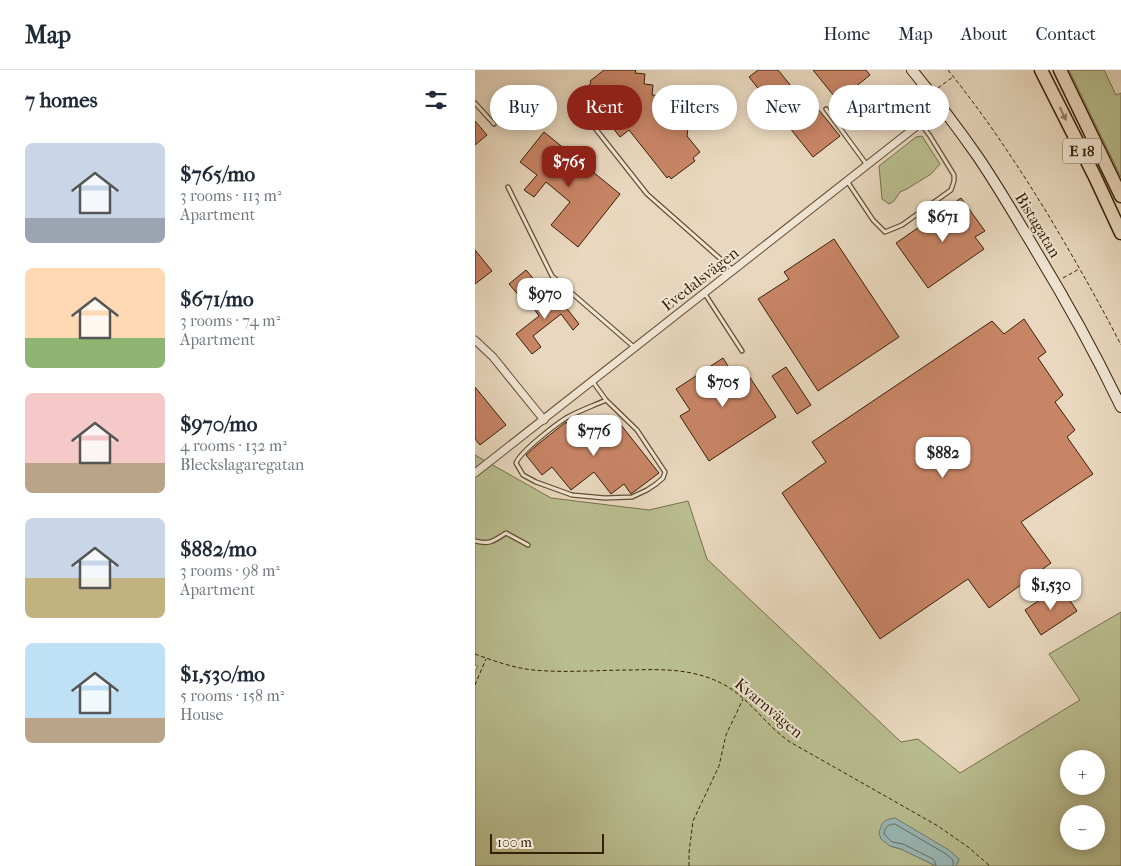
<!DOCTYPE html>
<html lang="en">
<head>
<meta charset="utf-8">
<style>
  :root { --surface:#fff; --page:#f6f6f7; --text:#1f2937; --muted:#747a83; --line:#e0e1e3; --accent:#8f2418 }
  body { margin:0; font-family:"IM FELL French Canon",serif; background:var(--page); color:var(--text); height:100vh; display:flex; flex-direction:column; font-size:19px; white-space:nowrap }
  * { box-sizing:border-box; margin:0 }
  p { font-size:16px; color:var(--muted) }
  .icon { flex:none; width:28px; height:28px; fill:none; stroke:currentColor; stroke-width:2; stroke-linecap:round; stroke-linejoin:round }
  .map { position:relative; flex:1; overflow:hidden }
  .details { display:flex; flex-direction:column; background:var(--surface); width:475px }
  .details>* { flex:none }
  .hud { position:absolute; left:15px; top:15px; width:475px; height:45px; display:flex; gap:10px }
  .tools { position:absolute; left:585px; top:680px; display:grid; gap:10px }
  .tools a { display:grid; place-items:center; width:45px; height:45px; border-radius:50%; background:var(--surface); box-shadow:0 2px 12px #0003; font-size:25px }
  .scale { position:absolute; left:15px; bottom:12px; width:114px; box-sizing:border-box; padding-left:5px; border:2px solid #382005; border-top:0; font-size:14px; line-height:18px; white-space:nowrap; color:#382005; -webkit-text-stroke:4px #f1e6d5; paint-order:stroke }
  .price { position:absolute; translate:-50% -42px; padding:0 11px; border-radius:10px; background:#fff; color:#222; font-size:16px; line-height:32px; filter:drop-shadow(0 1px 2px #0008) }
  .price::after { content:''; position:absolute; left:50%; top:30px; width:15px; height:11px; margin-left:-8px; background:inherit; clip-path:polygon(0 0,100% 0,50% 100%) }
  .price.selected { background:var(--accent); color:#fff }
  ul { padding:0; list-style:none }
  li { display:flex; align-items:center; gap:15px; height:125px; padding:0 25px }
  li span { display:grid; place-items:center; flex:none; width:140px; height:100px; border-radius:8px; color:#555 }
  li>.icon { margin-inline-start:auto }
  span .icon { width:60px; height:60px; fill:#fffc; stroke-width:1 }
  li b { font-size:21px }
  h2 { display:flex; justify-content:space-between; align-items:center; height:60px; padding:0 25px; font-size:21px }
  .tag { padding:0 18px; border-radius:22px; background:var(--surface); box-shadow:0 2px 12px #0003; font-size:18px; line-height:45px }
  .tag.selected { background:var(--accent); color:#fff }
  header { display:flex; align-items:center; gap:30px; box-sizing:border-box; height:70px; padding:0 25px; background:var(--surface); border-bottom:1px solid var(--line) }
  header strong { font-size:24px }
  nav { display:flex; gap:28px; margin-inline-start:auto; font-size:18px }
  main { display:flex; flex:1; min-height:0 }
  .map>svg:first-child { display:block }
  .green { fill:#b9be90; stroke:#786f4a; fill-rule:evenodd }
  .water { fill:#99b9b8; stroke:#727c70 }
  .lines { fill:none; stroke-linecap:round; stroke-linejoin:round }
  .shore { stroke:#686c5e; stroke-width:1 }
  .building { fill:#c88566; stroke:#382005 }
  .lane-casing { stroke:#644e34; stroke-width:5.5 }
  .street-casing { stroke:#644e34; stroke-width:9 }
  .secondary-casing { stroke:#382005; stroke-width:12 }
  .highway-casing { stroke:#382005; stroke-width:15 }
  .path { stroke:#382005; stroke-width:1; stroke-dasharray:4 2.5; stroke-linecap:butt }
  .lane { stroke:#f1e6d5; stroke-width:3 }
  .street { stroke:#f1e6d5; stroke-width:7 }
  .secondary { stroke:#f1e6d5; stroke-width:10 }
  .highway { stroke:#e9d8bf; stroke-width:12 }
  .oneway { fill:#907c62 }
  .labels { text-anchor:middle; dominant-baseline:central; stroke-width:4; stroke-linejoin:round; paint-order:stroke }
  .shield { fill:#f1e6d5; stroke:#705b43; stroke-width:1 }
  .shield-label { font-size:15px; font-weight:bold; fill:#382005 }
  .street-label { font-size:16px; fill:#382005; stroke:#f1e6d5 }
</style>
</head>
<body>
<header>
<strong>Map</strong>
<nav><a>Home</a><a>Map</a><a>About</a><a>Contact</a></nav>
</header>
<main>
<section class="details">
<h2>7 homes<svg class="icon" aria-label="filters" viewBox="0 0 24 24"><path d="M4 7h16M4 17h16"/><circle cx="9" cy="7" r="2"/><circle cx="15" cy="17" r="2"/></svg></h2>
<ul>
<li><span style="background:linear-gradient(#c9d6e8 75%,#9aa5b1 0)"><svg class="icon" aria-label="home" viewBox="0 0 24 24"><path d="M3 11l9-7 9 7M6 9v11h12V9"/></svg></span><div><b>$765/mo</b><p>3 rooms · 113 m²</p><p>Apartment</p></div></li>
<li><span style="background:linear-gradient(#ffd9b3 70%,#8fb573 0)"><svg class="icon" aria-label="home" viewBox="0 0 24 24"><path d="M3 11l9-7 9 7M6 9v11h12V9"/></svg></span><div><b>$671/mo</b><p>3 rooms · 74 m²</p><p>Apartment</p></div></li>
<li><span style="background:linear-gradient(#f6c9c9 70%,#b9a48a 0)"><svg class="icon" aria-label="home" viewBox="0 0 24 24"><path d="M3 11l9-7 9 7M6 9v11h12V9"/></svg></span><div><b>$970/mo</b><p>4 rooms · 132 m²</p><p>Bleckslagaregatan</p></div></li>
<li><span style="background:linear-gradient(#c9d6e8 60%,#c2b280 0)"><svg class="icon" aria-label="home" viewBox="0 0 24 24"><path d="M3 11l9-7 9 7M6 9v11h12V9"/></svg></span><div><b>$882/mo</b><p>3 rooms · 98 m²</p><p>Apartment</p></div></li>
<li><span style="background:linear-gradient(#bfe0f5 75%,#b9a48a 0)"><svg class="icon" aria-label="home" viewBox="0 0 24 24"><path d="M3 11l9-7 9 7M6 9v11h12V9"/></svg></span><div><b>$1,530/mo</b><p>5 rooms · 158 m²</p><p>House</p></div></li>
</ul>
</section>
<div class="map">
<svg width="646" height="796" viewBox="0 0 646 796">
  <rect width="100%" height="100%" fill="#e9d8bf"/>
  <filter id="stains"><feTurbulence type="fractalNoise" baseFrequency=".004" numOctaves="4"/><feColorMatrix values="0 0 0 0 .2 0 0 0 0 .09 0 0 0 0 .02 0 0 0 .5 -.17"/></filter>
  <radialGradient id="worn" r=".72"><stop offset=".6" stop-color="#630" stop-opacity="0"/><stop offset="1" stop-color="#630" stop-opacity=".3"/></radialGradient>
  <g class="green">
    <path d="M594,0H629L641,25L646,23V107Z"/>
    <path d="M447,66L465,94L456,104L432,119L425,122L419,131L414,134L407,129L404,96L441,67Z"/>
    <path d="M0,385L76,428L174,440L213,431L232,489L426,672L443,669L485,703L605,630L574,584L646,542V796H481L484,789L415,776L426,779L461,796H0V601L3,596L0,595ZM594,689H621V716H594ZM594,744H621V771H594Z"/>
  </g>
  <path class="water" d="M420,748L474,780L484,789L481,796H461L455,793L426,779L415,776L406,769L404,763C407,752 408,750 420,748Z"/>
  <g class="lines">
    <path class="shore" d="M461,796L460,792L458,789L428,774L417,772L409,764C410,757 413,754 420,754L471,784L478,790V796"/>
  </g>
  <g class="building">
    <path d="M129,0H161L160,3L170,4L169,14L178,15L177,25L187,26L186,36L196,37L195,46L204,47L203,57L213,58L212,66L225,82L218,88L220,91L196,109L194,106L192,108L154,60L145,67L119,34L125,30L114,15L116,13L115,11Z"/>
    <path d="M283,0H303L334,38L339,34L365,66L338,87L274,7Z"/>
    <path d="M338,0H391L395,5L363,31Z"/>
    <path d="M0,51L12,65L0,75Z"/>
    <path d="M69,62L145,124L103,177L76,155L95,132L71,112L59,127L49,120L62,105L45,92Z"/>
    <path d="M486,128L510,161L500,167L509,179L453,218L421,173Z"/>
    <path d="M359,169L424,267L343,321L283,229L314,209L309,202Z"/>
    <path d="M0,180L17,201L0,214Z"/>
    <path d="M51,200L63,214L46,228L34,214Z"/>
    <path d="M78,221L104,254L98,260L86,244L58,266L66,277L57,284L41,264L64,246L58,237Z"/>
    <path d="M549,249L571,282L563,288L588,325L580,332L600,360L592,367L618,404L546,452L576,493L514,538L493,509L405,569L307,423L351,392L337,372L517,251L529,264Z"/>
    <path d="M248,288L260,307L270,300L301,347L234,391L205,346L215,340L201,319Z"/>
    <path d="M311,297L336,335L322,344L297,306Z"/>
    <path d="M0,317L31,355L5,375L0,369Z"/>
    <path d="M112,347L126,363L142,350L184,403L156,424L149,414L136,424L119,402L96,420L77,397L67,405L51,385L62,375L91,352L97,360Z"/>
    <path d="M585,516L602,541L566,565L550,540Z"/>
  </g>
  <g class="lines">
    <defs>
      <g id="lane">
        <path d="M0,33L19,54"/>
        <path d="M351,39L392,95"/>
        <path d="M112,48L172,124L258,200"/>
        <path d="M372,111L398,150L410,162L427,155L476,120L479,111V105L455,66L446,54"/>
        <path d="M33,117L77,206L159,277"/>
        <path d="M230,224L267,281"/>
        <path d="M118,312L131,330L162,360L190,402L188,408L181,414L172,420L157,427L130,428L97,425L61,412L48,405L41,393C45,382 80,355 91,348C103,341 118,336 131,330"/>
        <path d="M0,471C14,475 19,471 31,463L53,475"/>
      </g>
      <g id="street">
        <path d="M0,270L18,287L69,350"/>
        <path d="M0,403L452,48L465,35"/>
      </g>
      <path id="secondary" d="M437,0C460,28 482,57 503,87C524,118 542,149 561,181C592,232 620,283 646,337"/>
      <g id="highway">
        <path d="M566,0L620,107L646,163"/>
        <path d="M585,0L646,126"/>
      </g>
    </defs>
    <use href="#lane" class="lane-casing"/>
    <use href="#street" class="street-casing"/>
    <use href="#secondary" class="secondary-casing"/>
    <use href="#highway" class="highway-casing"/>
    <g class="path">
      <path d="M473,0C511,47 544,97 575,148C600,190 624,232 646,275"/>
      <path d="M463,18L478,7"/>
      <path d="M588,208L604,199"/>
      <path d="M0,584C19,591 39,598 58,600C91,603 124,600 157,600C188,599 218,599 246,613C274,627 290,655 315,672L463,756L493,777L515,796"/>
      <path d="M0,615L11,589"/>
      <path d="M214,796V783L218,751L244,696L251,665L268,629"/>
    </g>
    <use href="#lane" class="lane"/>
    <use href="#street" class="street"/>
    <use href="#secondary" class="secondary"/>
    <use href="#highway" class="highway"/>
  </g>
  <defs><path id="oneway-solid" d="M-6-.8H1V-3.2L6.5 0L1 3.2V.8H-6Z" transform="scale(1.25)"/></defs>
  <use class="oneway" href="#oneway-solid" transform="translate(588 44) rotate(64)"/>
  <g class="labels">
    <rect class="shield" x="588" y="68.5" width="38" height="25" rx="4"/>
    <g class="shield-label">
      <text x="607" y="81">E 18</text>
    </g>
    <g class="street-label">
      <text transform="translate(563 155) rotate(59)">Bistagatan</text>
      <text transform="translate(225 209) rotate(-38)">Evedalsvägen</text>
      <text transform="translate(294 638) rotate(40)">Kvarnvägen</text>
    </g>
  </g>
  <rect width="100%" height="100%" filter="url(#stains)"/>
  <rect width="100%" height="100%" fill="url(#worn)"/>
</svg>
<div class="tools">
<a>+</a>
<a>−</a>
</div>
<div class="scale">100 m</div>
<b class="price selected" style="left:94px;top:118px">$765</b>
<b class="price" style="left:468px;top:173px">$671</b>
<b class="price" style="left:70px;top:250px">$970</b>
<b class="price" style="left:248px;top:338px">$705</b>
<b class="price" style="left:119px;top:387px">$776</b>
<b class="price" style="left:468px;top:409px">$882</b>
<b class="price" style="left:576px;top:541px">$1,530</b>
<div class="hud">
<a class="tag">Buy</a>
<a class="tag selected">Rent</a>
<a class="tag">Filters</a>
<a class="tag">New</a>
<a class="tag">Apartment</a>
</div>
</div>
</main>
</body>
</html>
